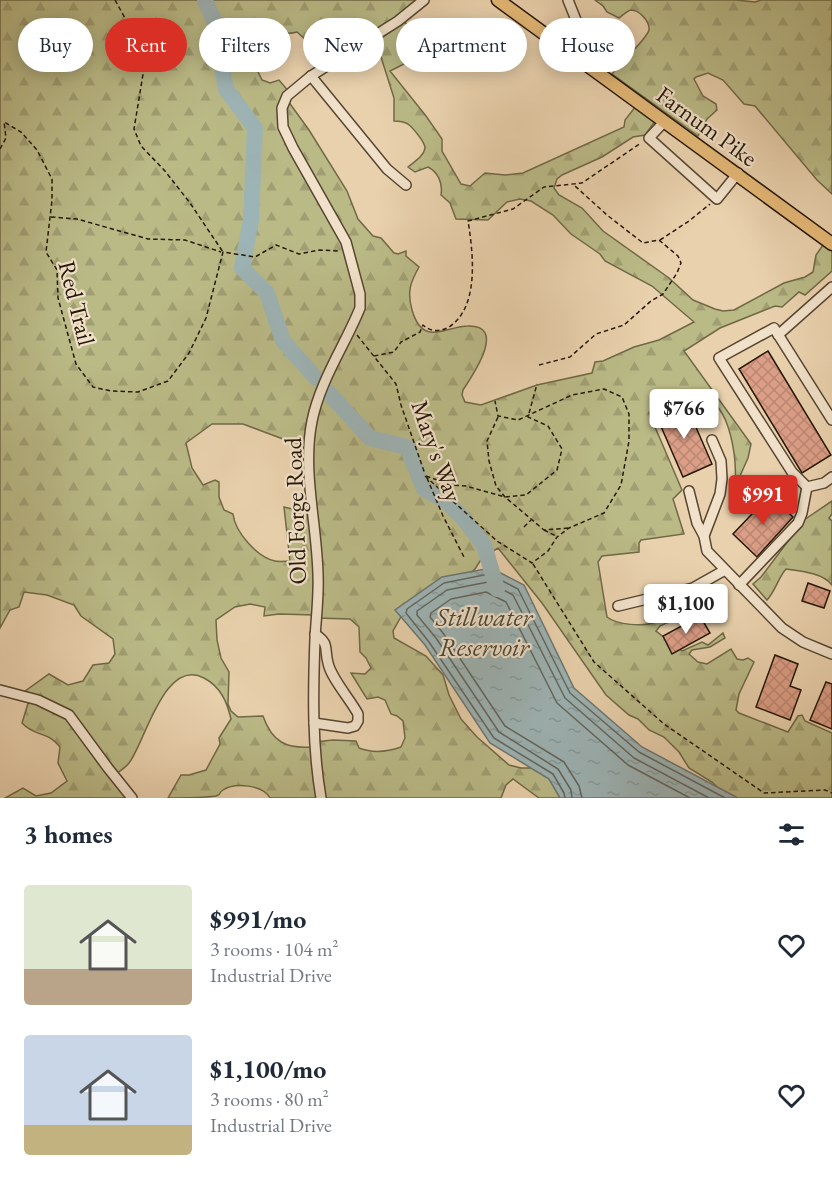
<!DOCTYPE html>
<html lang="en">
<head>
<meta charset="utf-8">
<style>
  :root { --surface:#fff; --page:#f2f2f3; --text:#1f2937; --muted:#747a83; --accent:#d93025 }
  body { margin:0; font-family:"EB Garamond",serif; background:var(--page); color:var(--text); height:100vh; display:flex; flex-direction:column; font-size:22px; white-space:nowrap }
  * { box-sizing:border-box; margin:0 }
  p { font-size:20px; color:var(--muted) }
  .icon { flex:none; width:33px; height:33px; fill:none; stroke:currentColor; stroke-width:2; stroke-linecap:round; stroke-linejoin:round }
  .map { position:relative; height:798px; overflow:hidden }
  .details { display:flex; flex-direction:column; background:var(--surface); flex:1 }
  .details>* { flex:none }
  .guide { position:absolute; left:18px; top:18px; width:796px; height:54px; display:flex; gap:12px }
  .price { position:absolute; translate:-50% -51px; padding:0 14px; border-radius:6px; background:#fff; color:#222; font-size:20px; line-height:39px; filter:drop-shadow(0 2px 3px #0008) }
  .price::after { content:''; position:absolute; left:50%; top:36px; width:18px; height:14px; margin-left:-9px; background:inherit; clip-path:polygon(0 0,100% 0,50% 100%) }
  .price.selected { background:var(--accent); color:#fff }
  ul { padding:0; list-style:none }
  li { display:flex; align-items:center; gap:18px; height:150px; padding:0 24px }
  li span { display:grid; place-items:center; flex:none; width:168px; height:120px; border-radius:6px; color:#555 }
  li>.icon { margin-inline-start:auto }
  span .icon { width:72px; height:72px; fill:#fffc; stroke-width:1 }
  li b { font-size:26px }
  h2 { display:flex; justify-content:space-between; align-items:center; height:72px; padding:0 24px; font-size:26px }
  .pill { padding:0 21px; border-radius:27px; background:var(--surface); box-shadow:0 3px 15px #0003; font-size:21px; line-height:54px }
  .pill.selected { background:var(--accent); color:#fff }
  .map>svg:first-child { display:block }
  .forest { fill:url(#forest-firs); stroke:#706947; stroke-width:1.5; fill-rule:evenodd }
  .water { fill:url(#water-ripples); stroke:#6d7670; stroke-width:1.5 }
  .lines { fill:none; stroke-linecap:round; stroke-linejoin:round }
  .shore { stroke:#62665e; stroke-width:1.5 }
  .stream { stroke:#6d7670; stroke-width:3 }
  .river { stroke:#9db4b6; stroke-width:16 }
  .building { fill:url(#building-cross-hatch); stroke:#261807; stroke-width:1.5 }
  .minor-casing { stroke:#574630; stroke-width:12 }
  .major-casing { stroke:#261807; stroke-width:15 }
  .path { stroke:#261807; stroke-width:1.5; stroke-dasharray:4.5 3; stroke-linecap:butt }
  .minor { stroke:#f1e1ca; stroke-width:9 }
  .major { stroke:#e4b876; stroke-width:12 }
  .labels { text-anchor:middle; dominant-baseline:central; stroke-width:4.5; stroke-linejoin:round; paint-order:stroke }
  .street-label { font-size:24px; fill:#261807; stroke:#f1e1ca }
  .water-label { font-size:26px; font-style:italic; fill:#4a473c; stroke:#f1e1ca }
</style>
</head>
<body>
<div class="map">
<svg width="832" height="798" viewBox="0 0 832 798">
  <defs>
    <pattern id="forest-firs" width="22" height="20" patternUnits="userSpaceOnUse" patternTransform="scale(1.5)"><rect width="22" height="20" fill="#baba87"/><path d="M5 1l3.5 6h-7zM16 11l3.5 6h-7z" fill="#a09f73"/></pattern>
    <pattern id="water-ripples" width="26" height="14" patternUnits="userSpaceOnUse" patternTransform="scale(1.5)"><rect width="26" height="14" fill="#9db4b6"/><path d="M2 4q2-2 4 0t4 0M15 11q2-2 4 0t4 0" fill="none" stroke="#879a9b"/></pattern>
    <pattern id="building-cross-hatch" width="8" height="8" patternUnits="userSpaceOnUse" patternTransform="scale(1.5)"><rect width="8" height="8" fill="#db9e86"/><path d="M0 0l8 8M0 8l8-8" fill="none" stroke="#bc8772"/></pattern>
  </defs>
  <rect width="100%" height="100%" fill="#e9d1ad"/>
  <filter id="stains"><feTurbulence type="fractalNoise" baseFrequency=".00333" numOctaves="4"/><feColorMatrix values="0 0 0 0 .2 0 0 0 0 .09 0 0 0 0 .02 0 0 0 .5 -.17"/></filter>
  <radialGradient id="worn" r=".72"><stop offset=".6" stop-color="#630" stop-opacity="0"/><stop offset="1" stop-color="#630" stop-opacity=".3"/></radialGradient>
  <g class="forest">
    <path d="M0,0H419L388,24L317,67L307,41L297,32C290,34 283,33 277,35C266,37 255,49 252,59L262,80L270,83L279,80L290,93L288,101L309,130L347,191L358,219L373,236L381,238L394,253L398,254L406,251V256L419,267C410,283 407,292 412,310C423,348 446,326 468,326C508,325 472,376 463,390L462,395L465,402L481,405L537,385L592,373L595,362L603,361L634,347L659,340L694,322L652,286L605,261L600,254L571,234L553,215L531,201L520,199L507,202L488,220L456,219L450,203L441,195C443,183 438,172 428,167L415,172L408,167C414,162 424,156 425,148C425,142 413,128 408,124C403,121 399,121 394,121V98L380,54L371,45L405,22L418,41L412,60L390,71L426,116L442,139V151L461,184L470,186L485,173L505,175L523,173L624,127L625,120L636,106L656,120L645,135L633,137L602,157L562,175L557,179L554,188L559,195L582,208L603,231L669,278L693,300L715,309L723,311L734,310L784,283L805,277L813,272L816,255L823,245L832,251V271L805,295L799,292L782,307L775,306L720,328L684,351L751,444L748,458L735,487C737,461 732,405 702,396C685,392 664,406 649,413L682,490L673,499L684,534L641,540L639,543V552L602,556L598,562L607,617C617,625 643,627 655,622C664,618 672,611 681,607L683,615L660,626L656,631L682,651L702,642L708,645L723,633L725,638L710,647L692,650L689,654L698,662L707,664L731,649L737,659L743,660L748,658L754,662L739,694L736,710L739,713L788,732L798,716L802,715L805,721L832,733V798H734L726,796L712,782L689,768L679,752L664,737L649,730L638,719L629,715L606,695L542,603L498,548L482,558L475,569L467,576L402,615L393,631L394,638L426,656L443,675L449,695L461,719L477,737L509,765L521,768H540L567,798H539L513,779L506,785L501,798H270C263,785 235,782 223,790C217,794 223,793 216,796C202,798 183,798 168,798L181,775H189L206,770L220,744L219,738L231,719C227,702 221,687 204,678C164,657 145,743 129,763C125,768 119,772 114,775L132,798H5L23,788L36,796L51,793L67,781L58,763L60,747C48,731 35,737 22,723L30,697L21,694L49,674L68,685L83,681L93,665L109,663L115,654L113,639L81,616L74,605L47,595L24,592L19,607L10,610L0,628ZM212,424H243L291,442L308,445L312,506L292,509L284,507L290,561C285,561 279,562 275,561C257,557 235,532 233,514L224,510L219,497V482L215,480L203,485L192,468L186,443ZM250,604L265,607L264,616L279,614L314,615L316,618L350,619L359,627L360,652L366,658L371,668L365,674L351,673L367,699L378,697L385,700L391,714L397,716L403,721L405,738L401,747C387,752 372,753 359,748L356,741L333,740L315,742L313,747C286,749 272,742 263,716L238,717L231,711L228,704L229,672L221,658L217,640L216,620L235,607Z"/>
    <path d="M595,0H736L755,2L761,0H832V194L817,180L755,106L744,104L723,80L708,73L696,77L694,79L703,96L716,104L717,110L707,119L698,136L612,74C620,63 647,39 649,30C650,21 639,10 631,10C627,11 623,15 619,18L607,12L603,6Z"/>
    <path d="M832,501V514L829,518L832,521V585C823,573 801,571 786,569C778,578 776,590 767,600L753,584L761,577L804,520Z"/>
  </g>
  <path class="water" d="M491,568L524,585L574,688L642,747L738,798H560L549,779L490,743L425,645L395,610L442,577Z"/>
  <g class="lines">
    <g class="shore">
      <path d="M565,798L564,793L553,774L494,738L429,642L406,613L407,609L444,583L489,574L518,589L570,693L639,752L725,798"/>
      <path d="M572,798L571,790L558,769L499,732L436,638L417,615V611L447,590L488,582L513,595L565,698L634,758L709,798"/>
      <path d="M582,798L579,786L564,762L505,726L443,633L430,617L431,613L451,599L486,592L506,602L557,703L628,765L690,798"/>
    </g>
    <path class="stream" d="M205,1V0"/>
    <g class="river">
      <path d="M205,1L214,20L226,89L255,128L251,220L242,268L267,293L283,341L316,378"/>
      <path d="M328,392L370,438L407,447L424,489L446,501L464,519L484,545L497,589"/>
    </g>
  </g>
  <g class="building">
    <path d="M768,351L831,455L802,473L739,369Z"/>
    <path d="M685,402L712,464L683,477L656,415Z"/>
    <path d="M770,495L793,517L757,557L733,534Z"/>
    <path d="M808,583L830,591L824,608L802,601Z"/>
    <path d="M700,616L710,633L672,654L663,636Z"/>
    <path d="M775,655L798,664L790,686L801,690L790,720L756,707Z"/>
    <path d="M826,682L832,684V729L810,720Z"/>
  </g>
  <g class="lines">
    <defs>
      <g id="minor">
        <path d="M567,51L578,25L568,0"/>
        <path d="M311,76L387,169L406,185"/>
        <path d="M665,121L649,138L717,199L738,173"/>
        <path d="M778,335L832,287"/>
        <path d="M832,420L774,328L719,358L792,472L807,487L824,483L832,477"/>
        <path d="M712,440L721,461L722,479L720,494L704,536L707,551L782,628L803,642L832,654"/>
        <path d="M689,491L697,523L704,536"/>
        <path d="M739,585L798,523L802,513L807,487"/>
        <path d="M618,606L693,588L725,570"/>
        <path d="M0,690L38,700L69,715L108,768L132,798"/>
        <path d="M314,723L348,728L355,726L358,721V714C350,699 331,678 328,663C324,648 330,644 315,634"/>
        <path d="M321,798C312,745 313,692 315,639C316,618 319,596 318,575C317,524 302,471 312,421C320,381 345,345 360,308V294L346,242L293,148L283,127L282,108L287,96L311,76L398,21L424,0"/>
      </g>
      <path id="major" d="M498,0L832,244"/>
    </defs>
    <use href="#minor" class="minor-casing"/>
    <use href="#major" class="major-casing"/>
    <g class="path">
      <path d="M115,0L146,56L134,129L141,146L165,171L190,203L223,252"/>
      <path d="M0,149L6,138L4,122L21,132L37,150L52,179V200L46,252L57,270L58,298L76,364L93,387L111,391L138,392L168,381L189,353L206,318L223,252L255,257L276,245L299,254L319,250L340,251"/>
      <path d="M51,217L77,219L148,239L185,240L221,252"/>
      <path d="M660,240L689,221L710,204"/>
      <path d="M357,335L396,384L401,405L425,474"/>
      <path d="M374,356L394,352L401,342L420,332L423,325C431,332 440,332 449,327C480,307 473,252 468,221L513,209L544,187L582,183L641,143"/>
      <path d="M539,365L570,357L596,334L624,325L651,301L663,294L677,273L681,263L678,256L659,240L643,243L607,215L575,186"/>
      <path d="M498,417L487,441L489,461L496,486L505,497L544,530L569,528"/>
      <path d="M425,476L497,541L532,563L548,551L557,537L569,528L604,513L621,485L629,441V414L622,397L604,389L572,395L518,420L498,416L495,401"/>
      <path d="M426,476L451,485L466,486L505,497L526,495L557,470L562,449L548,426L528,417L537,384"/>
      <path d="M427,478L443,516L465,559"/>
      <path d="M524,527L531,520"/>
      <path d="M544,530L556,536"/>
      <path d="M533,564L594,662L664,724L764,793L825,790L832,793"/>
    </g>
    <use href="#minor" class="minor"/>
    <use href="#major" class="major"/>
  </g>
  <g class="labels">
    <g class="street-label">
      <text transform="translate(707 126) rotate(36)">Farnum Pike</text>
      <text transform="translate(77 303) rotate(76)">Red Trail</text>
      <text transform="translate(437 451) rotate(70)">Mary's Way</text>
      <text transform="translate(295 511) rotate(-92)">Old Forge Road</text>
    </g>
    <g class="water-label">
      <text x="484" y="617">Stillwater<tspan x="484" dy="30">Reservoir</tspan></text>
    </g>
  </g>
  <rect width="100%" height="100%" filter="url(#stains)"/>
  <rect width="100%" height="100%" fill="url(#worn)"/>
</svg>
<b class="price" style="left:684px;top:440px">$766</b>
<b class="price selected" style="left:763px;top:526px">$991</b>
<b class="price" style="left:686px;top:635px">$1,100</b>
<div class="guide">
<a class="pill">Buy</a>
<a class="pill selected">Rent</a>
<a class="pill">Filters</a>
<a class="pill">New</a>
<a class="pill">Apartment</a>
<a class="pill">House</a>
</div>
</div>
<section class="details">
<h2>3 homes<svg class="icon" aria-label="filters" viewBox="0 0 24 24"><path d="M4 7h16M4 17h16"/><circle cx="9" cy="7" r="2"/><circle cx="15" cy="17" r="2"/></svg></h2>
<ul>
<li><span style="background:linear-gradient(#dfe7d0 70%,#b9a48a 0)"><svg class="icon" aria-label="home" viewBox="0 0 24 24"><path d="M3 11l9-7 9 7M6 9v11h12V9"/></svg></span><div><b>$991/mo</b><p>3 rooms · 104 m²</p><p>Industrial Drive</p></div><svg class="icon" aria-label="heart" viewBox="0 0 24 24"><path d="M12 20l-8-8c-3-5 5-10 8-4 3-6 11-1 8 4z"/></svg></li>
<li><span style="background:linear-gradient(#c9d6e8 75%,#c2b280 0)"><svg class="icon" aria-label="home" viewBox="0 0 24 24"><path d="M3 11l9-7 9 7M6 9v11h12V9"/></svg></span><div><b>$1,100/mo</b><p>3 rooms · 80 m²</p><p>Industrial Drive</p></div><svg class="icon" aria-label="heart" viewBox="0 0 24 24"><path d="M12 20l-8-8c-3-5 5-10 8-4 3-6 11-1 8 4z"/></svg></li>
</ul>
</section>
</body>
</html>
